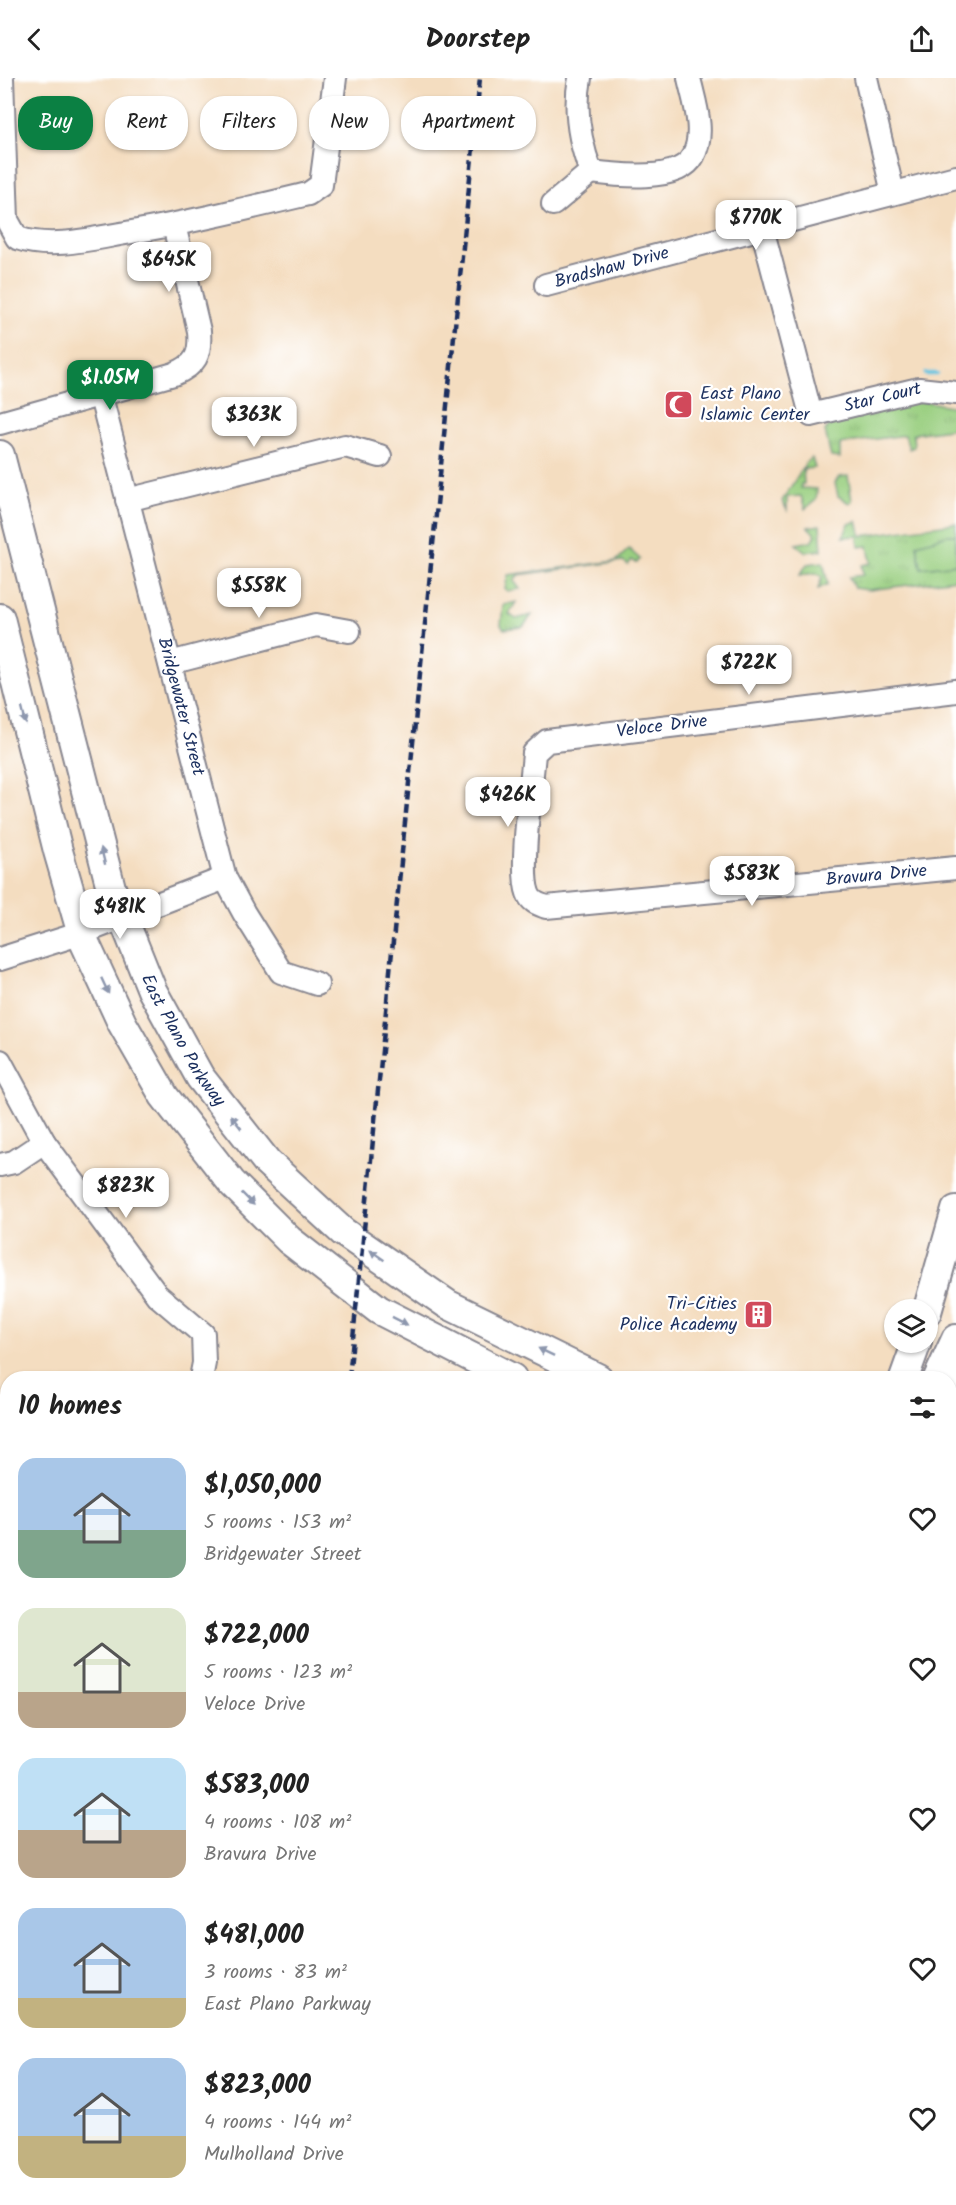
<!DOCTYPE html>
<html lang="en">
<head>
<meta charset="utf-8">
<style>
  :root { --surface:#fff; --page:#f6f6f6; --text:#222; --muted:#767676; --accent:#0b8043 }
  body { margin:0; font-family:Kalam,sans-serif; background:var(--page); color:var(--text); height:100vh; display:flex; flex-direction:column; font-size:22px; white-space:nowrap }
  * { box-sizing:border-box; margin:0 }
  p { font-size:20px; color:var(--muted) }
  .icon { flex:none; width:33px; height:33px; fill:none; stroke:currentColor; stroke-width:2; stroke-linecap:round; stroke-linejoin:round }
  .map { position:relative; flex:1; overflow:hidden }
  .details { position:absolute; left:0px; top:1293px; width:957px; height:834px; display:flex; flex-direction:column; background:var(--surface); border-radius:24px 24px 0 0; box-shadow:0 2px 4px #0004 }
  .details>* { flex:none }
  .hud { position:absolute; left:18px; top:18px; width:600px; height:54px; display:flex; gap:12px }
  .fabs { position:absolute; left:884px; top:1221px; display:grid; gap:12px }
  .fabs a { display:grid; place-items:center; width:54px; height:54px; border-radius:50%; background:var(--surface); box-shadow:0 2px 4px #0004; font-size:30px }
  .price { position:absolute; translate:-50% -51px; padding:0 14px; border-radius:12px; background:#fff; color:#222; font-size:20px; line-height:39px; filter:drop-shadow(0 2px 3px #0008) }
  .price::after { content:''; position:absolute; left:50%; top:36px; width:18px; height:14px; margin-left:-9px; background:inherit; clip-path:polygon(0 0,100% 0,50% 100%) }
  .price.selected { background:var(--accent); color:#fff }
  ul { padding:0; list-style:none }
  li { display:flex; align-items:center; gap:18px; height:150px; padding:0 18px }
  li span { display:grid; place-items:center; flex:none; width:168px; height:120px; border-radius:18px; color:#555 }
  li>.icon { margin-inline-start:auto }
  span .icon { width:72px; height:72px; fill:#fffc; stroke-width:1 }
  li b { font-size:26px }
  h2 { display:flex; justify-content:space-between; align-items:center; height:72px; padding:0 18px; font-size:26px }
  .pill { padding:0 21px; border-radius:24px; background:var(--surface); box-shadow:0 2px 4px #0004; font-size:21px; line-height:54px }
  .pill.selected { background:var(--accent); color:#fff }
  header { display:flex; justify-content:space-between; align-items:center; height:78px; padding:0 18px; background:var(--surface); font-size:27px; font-weight:700 }
  .map>svg:first-child { display:block }
  .grass { fill:url(#grass-tufts); stroke:#5a7f6f; stroke-width:1.5 }
  .pitch { fill:#9acf80; stroke:#5a7f6f; stroke-width:1.5 }
  .lines { fill:none; stroke-linecap:round; stroke-linejoin:round }
  .stream { stroke:#61c3df; stroke-width:4.5 }
  .minor-casing { stroke:#88868f; stroke-width:26 }
  .major-casing { stroke:#88868f; stroke-width:32 }
  .minor { stroke:#fff; stroke-width:22 }
  .major { stroke:#fff; stroke-width:28 }
  .rail { stroke:#1b2f5e; stroke-width:4.5; stroke-dasharray:9 4.5; stroke-linecap:butt }
  .oneway { fill:#8d97ae }
  .labels { text-anchor:middle; dominant-baseline:central; stroke-width:4.5; stroke-linejoin:round; paint-order:stroke }
  .street-label { font-size:18px; fill:#1b2f5e; stroke:#fff }
  .poi-label { font-size:18px; fill:#1b2f5e; stroke:#fff; text-anchor:start }
</style>
</head>
<body>
<header><svg class="icon" aria-label="back" viewBox="0 0 24 24"><path d="M15 5l-7 7 7 7"/></svg>Doorstep<svg class="icon" aria-label="share" viewBox="0 0 24 24"><path d="M12 15V3M7 8l5-5 5 5M5 13v7h14v-7"/></svg></header>
<div class="map">
<svg width="956" height="2127" viewBox="0 0 956 2127">
  <defs>
    <pattern id="grass-tufts" width="24" height="20" patternUnits="userSpaceOnUse" patternTransform="scale(1.5)"><rect width="24" height="20" fill="#9acf80"/><path d="M3 7l-1-3M5 7V3M7 7l1-3M15 17l-1-3M17 17v-4M19 17l1-3" fill="none" stroke="#84b271"/></pattern>
  </defs>
  <rect width="100%" height="100%" fill="#fff"/>
  <filter id="ink" filterUnits="userSpaceOnUse"><feTurbulence type="fractalNoise" baseFrequency=".0167" numOctaves="2"/><feDisplacementMap in="SourceGraphic" scale="12" xChannelSelector="R" yChannelSelector="G"/><feConvolveMatrix kernelMatrix="1 2 1 2 8 2 1 2 1" color-interpolation-filters="sRGB"/></filter>
  <filter id="wash" filterUnits="userSpaceOnUse"><feTurbulence type="fractalNoise" baseFrequency=".008" numOctaves="4" result="noise"/><feDisplacementMap in="SourceGraphic" scale="24" xChannelSelector="R" yChannelSelector="G"/><feGaussianBlur stdDeviation="1.35" result="paint"/><feColorMatrix in="noise" values="0 0 0 0 0 0 0 0 0 0 0 0 0 0 0 0 0 1.4 0 .05"/><feComposite in="paint" operator="in"/></filter>
  <g filter="url(#wash)">
    <rect width="100%" height="100%" fill="#f4ddc0"/>
    <g class="grass">
      <path d="M917,322L956,329V350L913,356L914,369L909,371L905,357L840,366V380L831,379L825,353L833,341Z"/>
      <path d="M812,380L815,390L803,391L804,406H801V410L817,411L816,422L805,431L801,418L787,419V432L782,423L805,386Z"/>
      <path d="M848,398L852,423L849,425L838,418L835,405L839,399Z"/>
      <path d="M857,443L861,458L956,445V457L917,466L921,490L956,486V501L869,512L854,510L849,499L863,497L862,487L871,485L868,468L859,469L858,458L843,459L849,446Z"/>
      <path d="M820,447L822,472L806,474L796,466L812,463L816,457L808,449Z"/>
      <path d="M629,471L640,481L637,485L632,482L628,487L623,483L518,497L514,503L520,511L507,513L505,511L508,497L616,483Z"/>
      <path d="M823,484L828,506L818,511L822,499L816,495L800,497L807,486Z"/>
      <path d="M516,524L509,536L516,541L532,537L523,549L504,551L501,547L503,527Z"/>
      <path d="M956,1375V1715L950,1649V1435Z"/>
    </g>
    <path class="pitch" d="M948,457H956V486L921,490L917,466Z"/>
    <g class="lines">
      <path class="stream" d="M926,296H937"/>
    </g>
  </g>
  <g filter="url(#ink)">
    <g class="lines">
      <defs>
        <g id="minor">
          <path d="M2,0L7,142L17,160C49,171 87,162 120,156C183,146 245,131 308,116L321,107L335,0"/>
          <path d="M580,0C574,31 580,65 591,94C615,97 679,105 693,78C706,55 694,23 689,0"/>
          <path d="M866,0L893,115"/>
          <path d="M553,126L591,94"/>
          <path id="s1" d="M762,150L811,337L919,311L956,315"/>
          <path id="s2" d="M546,207L956,99"/>
          <path id="s3" d="M100,315L225,800L244,835L281,894L317,906"/>
          <path d="M0,345L174,296C196,287 201,277 199,253L174,147"/>
          <path d="M127,422L345,368L380,378"/>
          <path d="M170,585L316,547L349,553"/>
          <path id="s4" d="M956,613L547,663L534,675C532,704 519,792 528,815C531,824 538,826 546,829L956,790"/>
          <path d="M0,881L82,855L225,800"/>
          <path d="M0,983L44,1064L157,1217L203,1256L204,1285L201,1300"/>
          <path d="M0,1087L14,1084L44,1064"/>
          <path d="M0,1551H8"/>
          <path d="M0,1862L8,1867"/>
          <path d="M950,1888L956,1887"/>
          <path d="M0,2033L8,2026"/>
          <path d="M609,2120L611,2127"/>
          <path d="M819,2120L823,2127"/>
          <path d="M415,2127L416,2120"/>
          <path d="M721,2127L750,2120"/>
        </g>
        <g id="major">
          <path id="s5" d="M0,377L111,810L152,912L200,999L267,1084L343,1154L447,1226L598,1300"/>
          <path d="M0,540L58,773L84,863L122,945L164,1018L232,1105L289,1162L379,1232L512,1300"/>
          <path d="M927,1234L956,1132"/>
          <path d="M904,1300L917,1264"/>
          <path d="M938,1300L956,1261"/>
          <path d="M950,1332L956,1299"/>
          <path d="M950,1775L956,1812"/>
          <path d="M950,1935L956,1959"/>
        </g>
      </defs>
      <use href="#minor" class="minor-casing"/>
      <use href="#major" class="major-casing"/>
      <use href="#minor" class="minor"/>
      <use href="#major" class="major"/>
      <g class="rail">
        <path d="M349,1300L480,0"/>
        <path d="M266,2127L267,2120"/>
      </g>
    </g>
    <defs><path id="oneway-solid" d="M-6-.8H1V-3.2L6.5 0L1 3.2V.8H-6Z" transform="scale(1.5)"/></defs>
    <g class="oneway">
      <use href="#oneway-solid" transform="translate(24 638) rotate(76)"/>
      <use href="#oneway-solid" transform="translate(103 778) rotate(-104)"/>
      <use href="#oneway-solid" transform="translate(105 908) rotate(65)"/>
      <use href="#oneway-solid" transform="translate(236 1044) rotate(-128)"/>
      <use href="#oneway-solid" transform="translate(248 1121) rotate(45)"/>
      <use href="#oneway-solid" transform="translate(377 1177) rotate(-145)"/>
      <use href="#oneway-solid" transform="translate(400 1243) rotate(27)"/>
      <use href="#oneway-solid" transform="translate(546 1274) rotate(-154)"/>
    </g>
  </g>
  <defs>
    <symbol id="mosque-square" viewBox="-11 -11 22 22"><rect x="-9" y="-9" width="18" height="18" rx="4" fill="#d1495b" stroke="#fff"/><path d="M3.5-4.9A6 6 0 1 0 3.5 4.9A5 5 0 1 1 3.5-4.9Z" fill="#fff"/></symbol>
    <symbol id="building-square" viewBox="-11 -11 22 22"><rect x="-9" y="-9" width="18" height="18" rx="4" fill="#d1495b" stroke="#fff"/><path d="M-4-6H4V6H1V3H-1V6H-4ZM-2.5-4.3h1.7v1.8h-1.7ZM.8-4.3h1.7v1.8H.8ZM-2.5-1h1.7V.8h-1.7ZM.8-1h1.7V.8H.8Z" fill="#fff"/></symbol>
  </defs>
  <g fill-rule="evenodd">
    <use href="#mosque-square" x="662" y="310" width="33" height="33"/>
    <use href="#building-square" x="742" y="1220" width="33" height="33"/>
  </g>
  <g class="labels">
    <g class="street-label">
      <text stroke="none"><textPath href="#s2" startOffset="68">Bradshaw Drive</textPath></text>
      <text stroke="none"><textPath href="#s1" startOffset="267">Star Court</textPath></text>
      <text stroke="none"><textPath href="#s3" startOffset="324">Bridgewater Street</textPath></text>
      <text transform="translate(662 649) rotate(-7)">Veloce Drive</text>
      <text stroke="none"><textPath href="#s4" startOffset="926">Bravura Drive</textPath></text>
      <text stroke="none"><textPath href="#s5" startOffset="616">East Plano Parkway</textPath></text>
    </g>
    <g class="poi-label">
      <text x="700" y="316">East Plano<tspan x="700" dy="21">Islamic Center</tspan></text>
      <text x="737" y="1226" text-anchor="end">Tri-Cities<tspan x="737" dy="21">Police Academy</tspan></text>
    </g>
  </g>
</svg>
<div class="fabs">
<a><svg class="icon" aria-label="layers" viewBox="0 0 24 24"><path d="M12 4l9 5-9 5-9-5zM3 14l9 5 9-5"/></svg></a>
</div>
<b class="price" style="left:756px;top:173px">$770K</b>
<b class="price" style="left:169px;top:215px">$645K</b>
<b class="price selected" style="left:110px;top:333px">$1.05M</b>
<b class="price" style="left:254px;top:370px">$363K</b>
<b class="price" style="left:259px;top:541px">$558K</b>
<b class="price" style="left:749px;top:618px">$722K</b>
<b class="price" style="left:508px;top:750px">$426K</b>
<b class="price" style="left:752px;top:829px">$583K</b>
<b class="price" style="left:120px;top:862px">$481K</b>
<b class="price" style="left:126px;top:1141px">$823K</b>
<div class="hud">
<a class="pill selected">Buy</a>
<a class="pill">Rent</a>
<a class="pill">Filters</a>
<a class="pill">New</a>
<a class="pill">Apartment</a>
</div>
<section class="details">
<h2>10 homes<svg class="icon" aria-label="filters" viewBox="0 0 24 24"><path d="M4 7h16M4 17h16"/><circle cx="9" cy="7" r="2"/><circle cx="15" cy="17" r="2"/></svg></h2>
<ul>
<li><span style="background:linear-gradient(#a9c7e8 60%,#7fa58c 0)"><svg class="icon" aria-label="home" viewBox="0 0 24 24"><path d="M3 11l9-7 9 7M6 9v11h12V9"/></svg></span><div><b>$1,050,000</b><p>5 rooms · 153 m²</p><p>Bridgewater Street</p></div><svg class="icon" aria-label="heart" viewBox="0 0 24 24"><path d="M12 20l-8-8c-3-5 5-10 8-4 3-6 11-1 8 4z"/></svg></li>
<li><span style="background:linear-gradient(#dfe7d0 70%,#b9a48a 0)"><svg class="icon" aria-label="home" viewBox="0 0 24 24"><path d="M3 11l9-7 9 7M6 9v11h12V9"/></svg></span><div><b>$722,000</b><p>5 rooms · 123 m²</p><p>Veloce Drive</p></div><svg class="icon" aria-label="heart" viewBox="0 0 24 24"><path d="M12 20l-8-8c-3-5 5-10 8-4 3-6 11-1 8 4z"/></svg></li>
<li><span style="background:linear-gradient(#bfe0f5 60%,#b9a48a 0)"><svg class="icon" aria-label="home" viewBox="0 0 24 24"><path d="M3 11l9-7 9 7M6 9v11h12V9"/></svg></span><div><b>$583,000</b><p>4 rooms · 108 m²</p><p>Bravura Drive</p></div><svg class="icon" aria-label="heart" viewBox="0 0 24 24"><path d="M12 20l-8-8c-3-5 5-10 8-4 3-6 11-1 8 4z"/></svg></li>
<li><span style="background:linear-gradient(#a9c7e8 75%,#c2b280 0)"><svg class="icon" aria-label="home" viewBox="0 0 24 24"><path d="M3 11l9-7 9 7M6 9v11h12V9"/></svg></span><div><b>$481,000</b><p>3 rooms · 83 m²</p><p>East Plano Parkway</p></div><svg class="icon" aria-label="heart" viewBox="0 0 24 24"><path d="M12 20l-8-8c-3-5 5-10 8-4 3-6 11-1 8 4z"/></svg></li>
<li><span style="background:linear-gradient(#a9c7e8 65%,#c2b280 0)"><svg class="icon" aria-label="home" viewBox="0 0 24 24"><path d="M3 11l9-7 9 7M6 9v11h12V9"/></svg></span><div><b>$823,000</b><p>4 rooms · 144 m²</p><p>Mulholland Drive</p></div><svg class="icon" aria-label="heart" viewBox="0 0 24 24"><path d="M12 20l-8-8c-3-5 5-10 8-4 3-6 11-1 8 4z"/></svg></li>
</ul>
</section>
</div>
</body>
</html>
